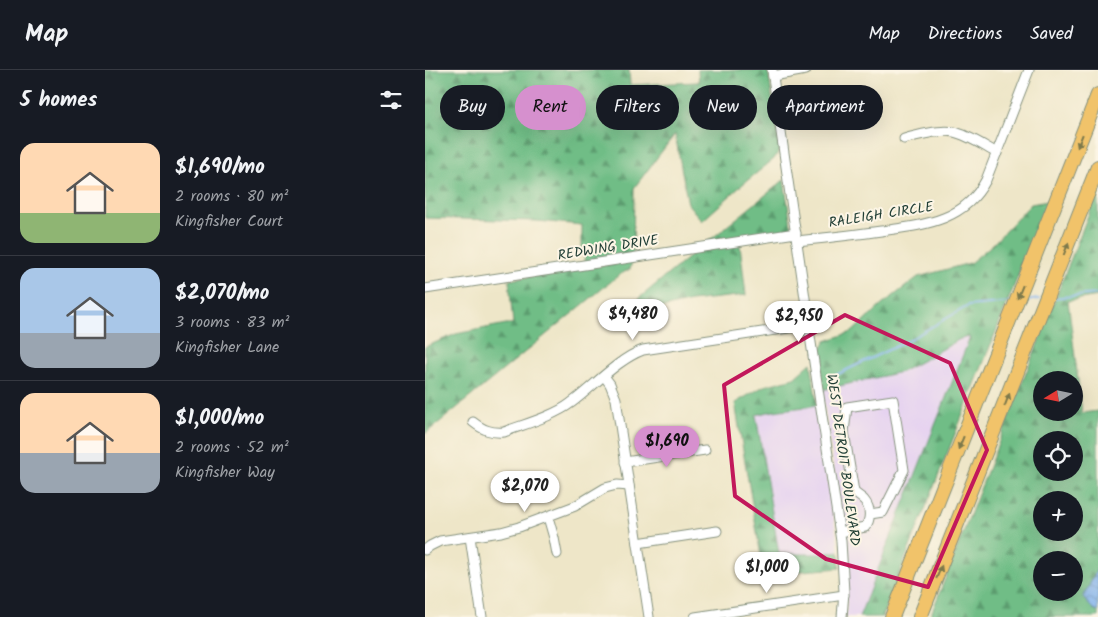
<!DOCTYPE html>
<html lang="en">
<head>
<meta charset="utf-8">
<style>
  :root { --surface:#171b24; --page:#242831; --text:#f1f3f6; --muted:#9ea1a6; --line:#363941; --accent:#d690ce }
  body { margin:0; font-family:Kalam,sans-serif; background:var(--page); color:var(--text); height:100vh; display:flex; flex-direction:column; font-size:19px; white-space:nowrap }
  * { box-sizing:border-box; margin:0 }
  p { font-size:16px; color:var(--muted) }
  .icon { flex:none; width:28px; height:28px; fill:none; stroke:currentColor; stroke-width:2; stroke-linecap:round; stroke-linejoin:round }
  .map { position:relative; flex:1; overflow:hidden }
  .details { display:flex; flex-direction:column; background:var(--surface); width:425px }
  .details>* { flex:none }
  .hud { position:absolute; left:15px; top:15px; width:475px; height:45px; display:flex; gap:10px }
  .needle { width:32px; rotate:260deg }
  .tools { position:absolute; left:608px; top:301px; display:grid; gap:10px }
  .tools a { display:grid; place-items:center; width:50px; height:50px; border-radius:50%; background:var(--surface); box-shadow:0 5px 20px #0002; font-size:25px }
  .price { position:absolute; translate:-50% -42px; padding:0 11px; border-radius:18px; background:#fff; color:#222; font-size:16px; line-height:32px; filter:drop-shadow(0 1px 2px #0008) }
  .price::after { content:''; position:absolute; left:50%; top:30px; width:15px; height:11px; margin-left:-8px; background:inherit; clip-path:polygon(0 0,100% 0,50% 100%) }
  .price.on { background:var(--accent); color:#111 }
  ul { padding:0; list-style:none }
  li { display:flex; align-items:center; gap:15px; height:125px; padding:0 20px }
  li+li { border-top:1px solid var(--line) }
  li span { display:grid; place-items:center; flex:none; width:140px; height:100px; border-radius:15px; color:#555 }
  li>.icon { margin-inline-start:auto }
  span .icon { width:60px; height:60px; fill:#fffc; stroke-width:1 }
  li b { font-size:21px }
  h2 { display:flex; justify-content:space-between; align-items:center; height:60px; padding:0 20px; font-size:21px }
  .chip { padding:0 18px; border-radius:22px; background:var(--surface); box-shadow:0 5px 20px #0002; font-size:18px; line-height:45px }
  .chip.on { background:var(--accent); color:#111 }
  header { display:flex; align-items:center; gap:30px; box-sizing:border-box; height:70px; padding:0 25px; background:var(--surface); border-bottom:1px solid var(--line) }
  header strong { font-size:24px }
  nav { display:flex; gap:28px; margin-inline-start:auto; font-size:18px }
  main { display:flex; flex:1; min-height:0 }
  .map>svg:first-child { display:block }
  .built { fill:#e6d3f0 }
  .forest { fill:url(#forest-firs); stroke:#487d5d; fill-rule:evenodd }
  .water { fill:url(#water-waves); stroke:#507892 }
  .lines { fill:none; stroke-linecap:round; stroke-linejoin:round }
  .stream { stroke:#82b4ef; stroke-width:2 }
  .minor-casing { stroke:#86927e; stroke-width:11 }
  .highway-casing { stroke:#86927e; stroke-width:16 }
  .minor { stroke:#fff; stroke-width:9 }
  .highway { stroke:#f1c36a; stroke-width:14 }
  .oneway { fill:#7d794c }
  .marked { fill:none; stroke:#c2185b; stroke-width:4; stroke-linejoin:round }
  .labels { text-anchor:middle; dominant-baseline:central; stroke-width:4; stroke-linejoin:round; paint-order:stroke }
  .street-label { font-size:14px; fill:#1f3d34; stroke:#fcf5e5 }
</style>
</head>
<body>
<header>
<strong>Map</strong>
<nav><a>Map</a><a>Directions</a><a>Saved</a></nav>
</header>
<main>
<section class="details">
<h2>5 homes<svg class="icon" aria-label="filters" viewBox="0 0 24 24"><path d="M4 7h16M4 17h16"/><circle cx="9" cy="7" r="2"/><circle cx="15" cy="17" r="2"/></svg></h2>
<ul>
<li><span style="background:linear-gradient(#ffd9b3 70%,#8fb573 0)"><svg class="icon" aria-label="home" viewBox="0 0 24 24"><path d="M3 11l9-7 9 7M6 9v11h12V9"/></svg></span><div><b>$1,690/mo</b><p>2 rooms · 80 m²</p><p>Kingfisher Court</p></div></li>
<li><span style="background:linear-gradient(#a9c7e8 65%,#9aa5b1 0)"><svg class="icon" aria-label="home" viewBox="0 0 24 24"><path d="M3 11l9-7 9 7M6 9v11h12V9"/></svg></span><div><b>$2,070/mo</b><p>3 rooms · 83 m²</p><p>Kingfisher Lane</p></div></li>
<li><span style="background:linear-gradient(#ffd9b3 60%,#9aa5b1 0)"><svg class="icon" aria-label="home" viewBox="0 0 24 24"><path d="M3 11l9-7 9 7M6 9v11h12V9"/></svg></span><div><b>$1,000/mo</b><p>2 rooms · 52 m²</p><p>Kingfisher Way</p></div></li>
</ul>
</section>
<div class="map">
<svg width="673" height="547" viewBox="0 0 673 547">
  <defs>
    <pattern id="forest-firs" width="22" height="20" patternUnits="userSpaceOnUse" patternTransform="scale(1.25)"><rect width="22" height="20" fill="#70bd86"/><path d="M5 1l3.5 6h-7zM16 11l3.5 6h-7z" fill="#5b9b6e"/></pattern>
    <pattern id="water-waves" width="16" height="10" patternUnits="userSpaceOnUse" patternTransform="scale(1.25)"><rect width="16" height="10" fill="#82b4ef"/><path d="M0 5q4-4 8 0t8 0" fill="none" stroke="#6a94c2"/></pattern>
  </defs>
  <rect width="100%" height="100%" fill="#fcf5e5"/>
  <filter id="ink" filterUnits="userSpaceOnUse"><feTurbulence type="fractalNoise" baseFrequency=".02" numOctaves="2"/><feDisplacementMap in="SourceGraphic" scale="10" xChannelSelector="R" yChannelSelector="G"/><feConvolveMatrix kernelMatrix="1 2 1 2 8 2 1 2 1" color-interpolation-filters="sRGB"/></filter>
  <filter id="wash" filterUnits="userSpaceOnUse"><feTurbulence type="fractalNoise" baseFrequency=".0096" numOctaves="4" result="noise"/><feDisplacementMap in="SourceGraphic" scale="20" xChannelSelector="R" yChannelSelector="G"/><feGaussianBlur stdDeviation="1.12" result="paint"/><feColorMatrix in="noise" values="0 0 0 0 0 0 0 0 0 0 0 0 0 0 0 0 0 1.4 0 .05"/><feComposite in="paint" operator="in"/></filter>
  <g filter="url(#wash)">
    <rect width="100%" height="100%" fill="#eee6c8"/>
    <g class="built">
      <path d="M545,266L434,547H421L422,524V501L420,471L397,320L476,302L504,287L535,269Z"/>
      <path d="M391,335L414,481L397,484H354L331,344L358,339L377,338Z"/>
    </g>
    <g class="forest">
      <path d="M0,0H204L205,15L274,12L273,0H343L355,79L349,89L318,114L277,151L263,134L250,64L209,118L208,185L160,192L157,176V155L112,151L0,148Z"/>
      <path d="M359,110L367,161L280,174Z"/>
      <path d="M673,120V226L643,231L657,343L673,341V497L658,528L668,539L673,541V547H505ZM616,310H649V342H616ZM616,370H649V402H616ZM616,430H649V462H616ZM616,490H649V522H616Z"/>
      <path d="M623,131L457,547H434L545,267L535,269L504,287L476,302L397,320L392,285L401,271L427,262L458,234L493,207L545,193L568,174L606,134Z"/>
      <path d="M315,175L321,225L266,231L193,249H189L271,181Z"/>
      <path d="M207,191L205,199L194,205L0,364V277L31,264L81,254H88L84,210Z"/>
      <path d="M386,293L392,335C372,339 351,339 331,345L354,484H397L414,481L415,498L339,504L310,333L339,316L369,308Z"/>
    </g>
    <path class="water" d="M673,497V541L668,539L658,528Z"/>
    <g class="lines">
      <g class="stream">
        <path d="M626,228L673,224"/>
        <path d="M599,231L614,229"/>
        <path d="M409,306L482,271L543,236L587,232"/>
      </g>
    </g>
  </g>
  <g filter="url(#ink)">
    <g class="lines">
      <defs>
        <g id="minor">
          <path d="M347,0L381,235L385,266L416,471L419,522L417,547"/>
          <path d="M348,6L381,0"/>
          <path d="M479,69C493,65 515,59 529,62C543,65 559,76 572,83"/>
          <path d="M372,171C400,168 428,165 456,161C498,155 539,152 561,110L604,0"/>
          <path d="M0,219L371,163"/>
          <path d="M179,306L185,314L191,329L224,547"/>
          <path d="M48,352C58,360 66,363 79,362C100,354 129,346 146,333C168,317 193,289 218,280L384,255"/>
          <path d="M200,392L280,380"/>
          <path d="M123,447L129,468L132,484"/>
          <path d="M415,462L440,457C446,450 446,438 439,430C436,427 432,425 429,422L419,362L422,337L468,330L479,400L458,442L445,444"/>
          <path d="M45,467L57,547"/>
          <path d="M213,473L292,461"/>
          <path d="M0,480L5,476L15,471L76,462L94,457L150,436L180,418L192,415L204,416"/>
          <path d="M270,547L419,525"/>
        </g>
        <g id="highway">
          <path d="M467,547L673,25"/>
          <path d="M495,547L673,97"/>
        </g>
      </defs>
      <use href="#minor" class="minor-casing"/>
      <use href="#highway" class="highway-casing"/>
      <use href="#minor" class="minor"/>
      <use href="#highway" class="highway"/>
    </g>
    <defs><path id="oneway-solid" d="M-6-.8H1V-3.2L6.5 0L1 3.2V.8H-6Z" transform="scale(1.25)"/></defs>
    <g class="oneway">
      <use href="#oneway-solid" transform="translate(655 71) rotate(112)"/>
      <use href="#oneway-solid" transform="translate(641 179) rotate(-69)"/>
      <use href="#oneway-solid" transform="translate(595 222) rotate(112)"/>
      <use href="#oneway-solid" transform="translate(582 330) rotate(-69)"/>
      <use href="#oneway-solid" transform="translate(536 373) rotate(112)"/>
      <use href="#oneway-solid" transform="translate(514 502) rotate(-68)"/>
    </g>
  </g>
  <path class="marked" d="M420,245L525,293L562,380L503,517L401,489L310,426L299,315Z"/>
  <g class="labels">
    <g class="street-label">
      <text transform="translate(456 145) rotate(-9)">RALEIGH CIRCLE</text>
      <text transform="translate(183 178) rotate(-9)">REDWING DRIVE</text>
      <text transform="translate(418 390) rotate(82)">WEST DETROIT BOULEVARD</text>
    </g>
  </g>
</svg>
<div class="tools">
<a><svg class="needle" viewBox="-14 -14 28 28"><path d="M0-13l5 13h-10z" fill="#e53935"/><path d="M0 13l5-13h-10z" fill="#9ea1a6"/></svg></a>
<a><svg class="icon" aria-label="locate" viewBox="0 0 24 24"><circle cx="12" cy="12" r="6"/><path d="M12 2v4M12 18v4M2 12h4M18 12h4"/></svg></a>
<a>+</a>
<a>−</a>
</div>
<b class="price" style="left:208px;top:271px">$4,480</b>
<b class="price" style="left:374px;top:273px">$2,950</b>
<b class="price on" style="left:242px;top:398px">$1,690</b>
<b class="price" style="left:100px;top:443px">$2,070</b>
<b class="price" style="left:342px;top:524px">$1,000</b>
<div class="hud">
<a class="chip">Buy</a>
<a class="chip on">Rent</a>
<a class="chip">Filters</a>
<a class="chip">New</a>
<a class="chip">Apartment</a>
</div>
</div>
</main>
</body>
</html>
